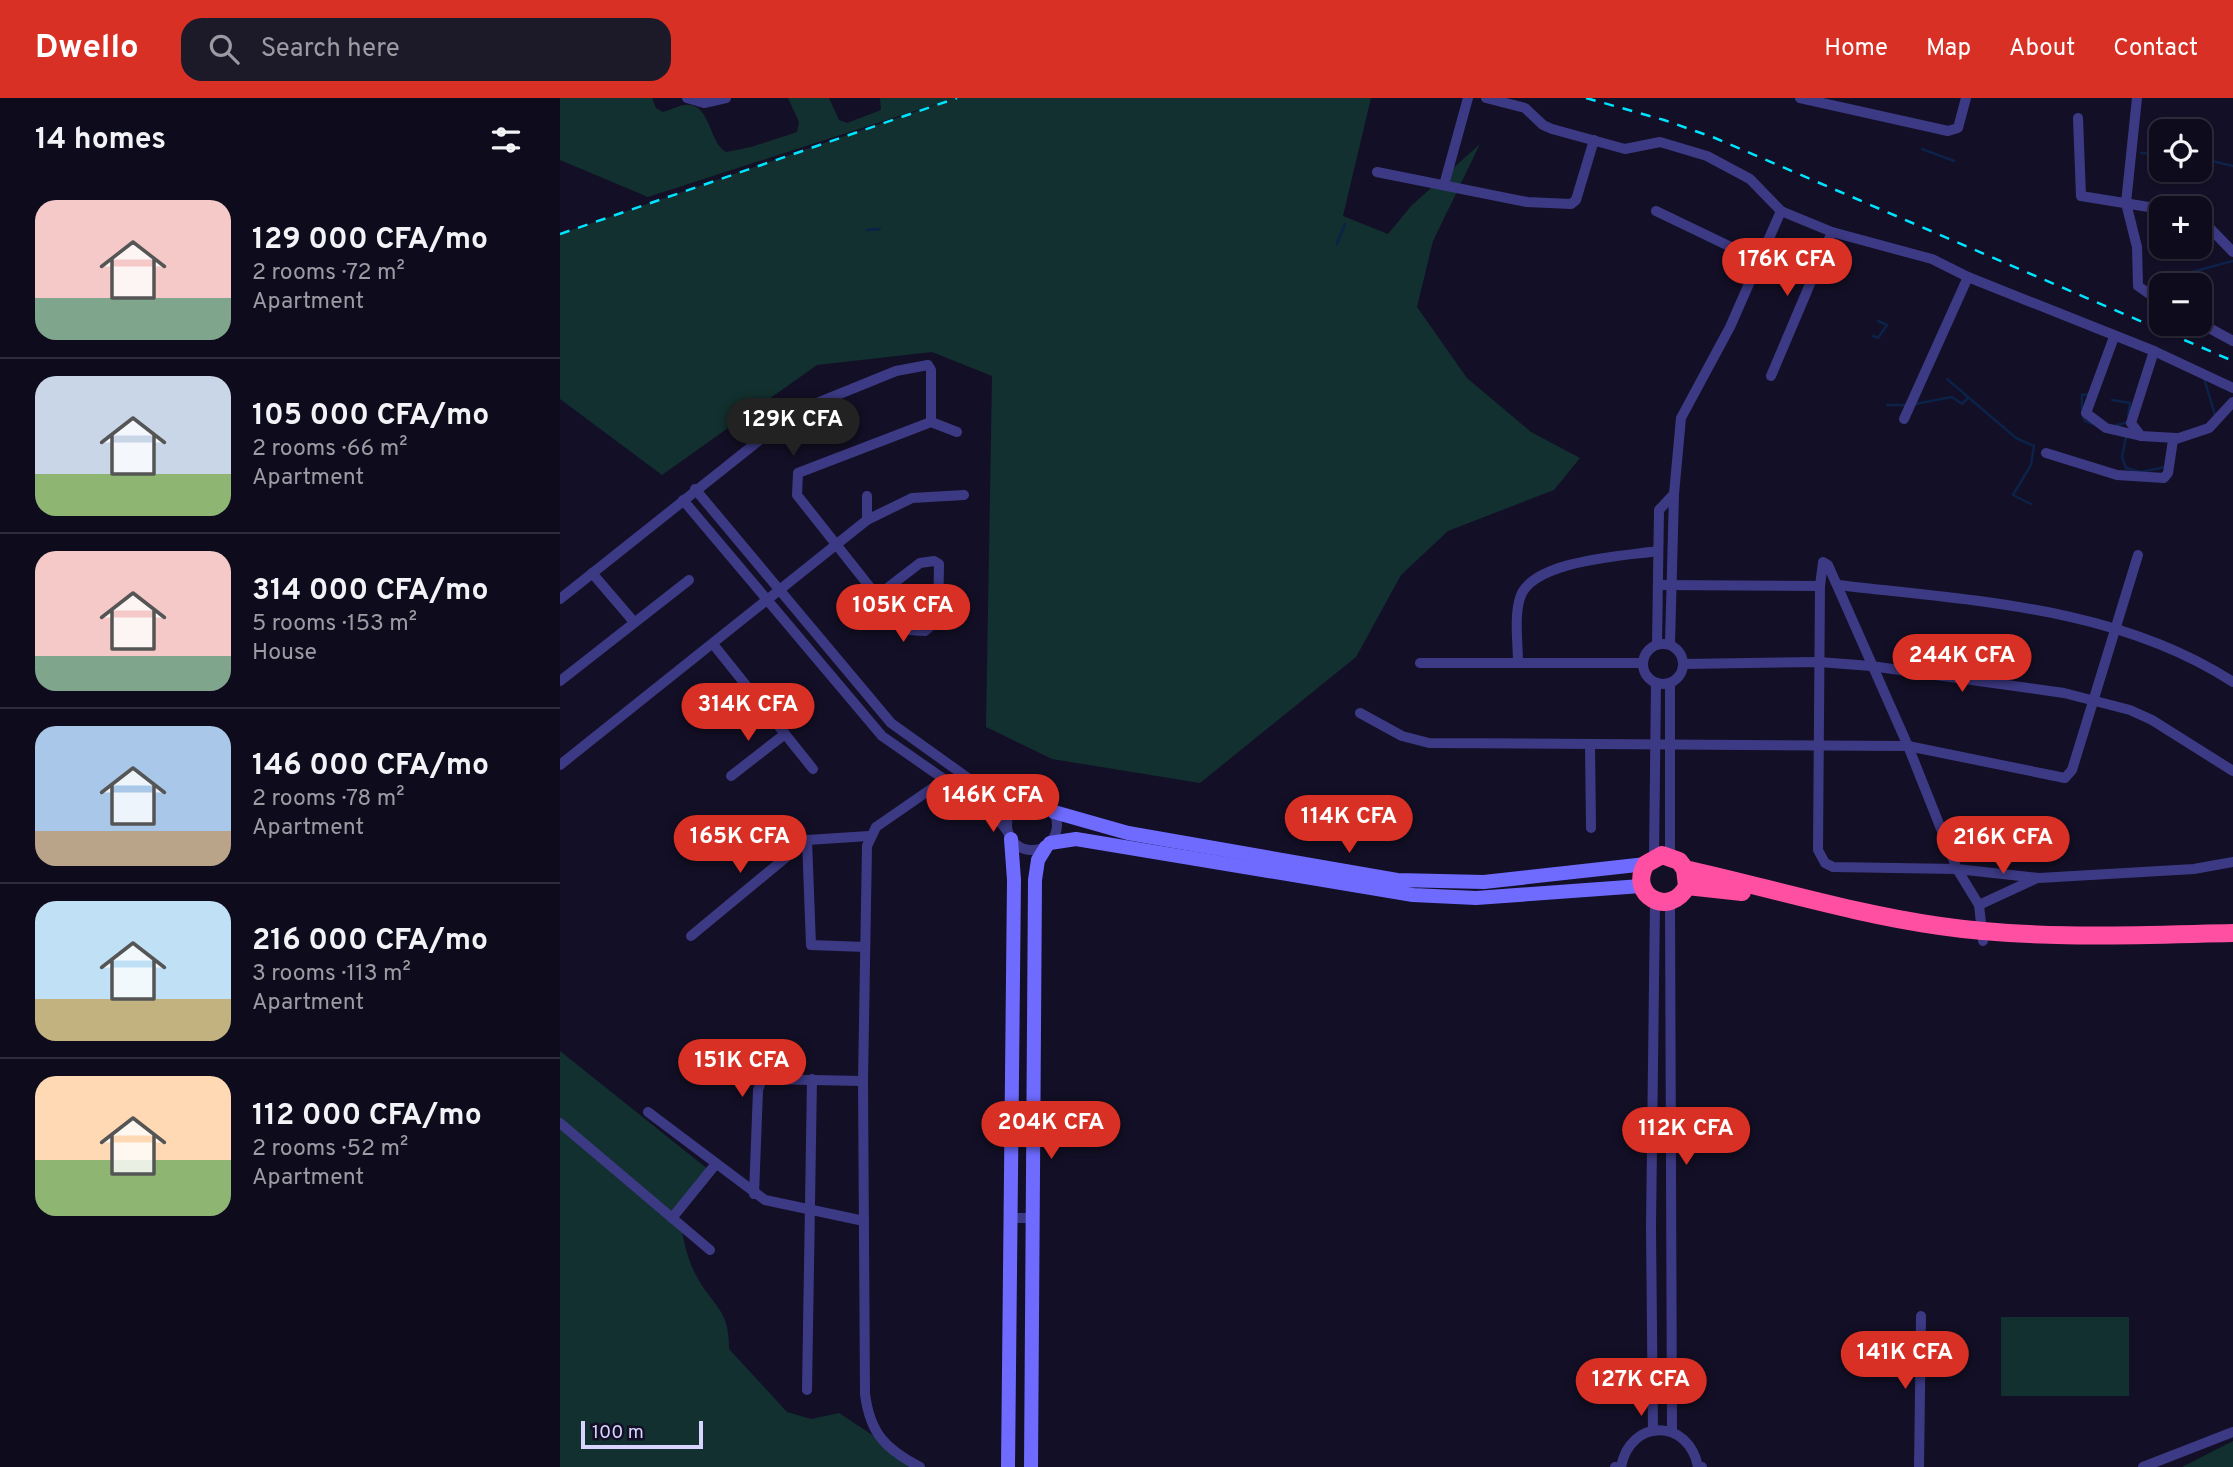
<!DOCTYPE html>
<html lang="en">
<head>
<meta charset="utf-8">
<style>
  :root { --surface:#0e0b1c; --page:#1c1929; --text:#f1f3f6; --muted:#9b9ba3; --line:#2e2b3b; --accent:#d93025 }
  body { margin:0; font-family:Overpass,sans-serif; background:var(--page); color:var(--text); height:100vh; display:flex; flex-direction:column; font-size:26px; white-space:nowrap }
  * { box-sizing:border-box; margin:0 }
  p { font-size:23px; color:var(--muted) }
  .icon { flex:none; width:38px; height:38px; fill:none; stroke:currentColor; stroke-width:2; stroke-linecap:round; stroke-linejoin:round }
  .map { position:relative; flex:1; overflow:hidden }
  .side { display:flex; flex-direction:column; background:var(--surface); width:560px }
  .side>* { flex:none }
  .buttons { position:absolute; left:1589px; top:21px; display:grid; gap:14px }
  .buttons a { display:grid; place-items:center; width:63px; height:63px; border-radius:14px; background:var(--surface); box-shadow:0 2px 5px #0004,0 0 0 2px var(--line); font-size:35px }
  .scale { position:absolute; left:21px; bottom:18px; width:122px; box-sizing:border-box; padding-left:7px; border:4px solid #d9d4ff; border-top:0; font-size:19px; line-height:24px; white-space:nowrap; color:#d9d4ff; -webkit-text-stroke:5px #130f26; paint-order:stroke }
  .price { position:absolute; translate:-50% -60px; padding:0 16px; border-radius:24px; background:var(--accent); color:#fff; font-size:23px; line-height:46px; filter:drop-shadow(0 2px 4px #0008) }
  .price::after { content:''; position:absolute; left:50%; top:42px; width:21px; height:16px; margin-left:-10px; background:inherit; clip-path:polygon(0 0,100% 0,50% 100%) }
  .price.on { background:#222; color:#fff }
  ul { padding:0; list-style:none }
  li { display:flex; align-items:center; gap:21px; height:175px; padding:0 35px }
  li+li { border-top:2px solid var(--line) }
  li span { display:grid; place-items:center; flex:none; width:196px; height:140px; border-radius:21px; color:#555 }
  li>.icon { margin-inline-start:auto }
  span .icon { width:84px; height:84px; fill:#fffc; stroke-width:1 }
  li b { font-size:30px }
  h2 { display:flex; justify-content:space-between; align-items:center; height:84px; padding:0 35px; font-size:30px }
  header { display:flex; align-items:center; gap:42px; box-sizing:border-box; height:98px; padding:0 35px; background:var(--accent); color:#fff }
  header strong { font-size:33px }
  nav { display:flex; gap:38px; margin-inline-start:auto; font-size:24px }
  .search { width:490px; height:63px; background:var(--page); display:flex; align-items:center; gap:18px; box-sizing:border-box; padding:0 24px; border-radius:21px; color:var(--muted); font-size:26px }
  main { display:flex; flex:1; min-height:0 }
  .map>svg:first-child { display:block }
  .green { fill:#12302f }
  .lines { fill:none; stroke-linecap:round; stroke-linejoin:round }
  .stream { stroke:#0c2248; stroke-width:2.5 }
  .street { stroke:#3d3a85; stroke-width:10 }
  .secondary { stroke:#6f6bff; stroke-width:14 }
  .highway { stroke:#ff4fa3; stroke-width:18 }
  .rail { stroke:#00e5ff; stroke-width:2.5; stroke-dasharray:10 9; stroke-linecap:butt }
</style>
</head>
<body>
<header>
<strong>Dwello</strong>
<div class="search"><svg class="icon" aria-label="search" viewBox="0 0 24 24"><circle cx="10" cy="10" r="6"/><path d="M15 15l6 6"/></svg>Search here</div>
<nav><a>Home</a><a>Map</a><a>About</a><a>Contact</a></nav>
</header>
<main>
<section class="side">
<h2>14 homes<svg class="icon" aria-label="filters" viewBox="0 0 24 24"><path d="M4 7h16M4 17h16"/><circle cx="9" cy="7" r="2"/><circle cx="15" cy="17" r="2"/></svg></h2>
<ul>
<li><span style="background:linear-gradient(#f6c9c9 70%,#7fa58c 0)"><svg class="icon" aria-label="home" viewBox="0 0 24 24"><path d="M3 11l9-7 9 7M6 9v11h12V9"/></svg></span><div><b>129 000 CFA/mo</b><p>2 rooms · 72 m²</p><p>Apartment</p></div></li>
<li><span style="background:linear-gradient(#c9d6e8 70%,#8fb573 0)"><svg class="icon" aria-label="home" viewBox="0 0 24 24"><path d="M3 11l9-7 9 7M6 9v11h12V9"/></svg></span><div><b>105 000 CFA/mo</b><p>2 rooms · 66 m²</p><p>Apartment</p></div></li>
<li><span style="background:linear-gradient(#f6c9c9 75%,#7fa58c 0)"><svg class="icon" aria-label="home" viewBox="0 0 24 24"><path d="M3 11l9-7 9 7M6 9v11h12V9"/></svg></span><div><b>314 000 CFA/mo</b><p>5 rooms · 153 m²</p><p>House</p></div></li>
<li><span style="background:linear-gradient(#a9c7e8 75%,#b9a48a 0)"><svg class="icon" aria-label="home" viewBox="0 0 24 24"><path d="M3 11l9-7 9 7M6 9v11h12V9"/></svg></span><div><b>146 000 CFA/mo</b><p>2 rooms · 78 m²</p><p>Apartment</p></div></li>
<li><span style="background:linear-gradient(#bfe0f5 70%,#c2b280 0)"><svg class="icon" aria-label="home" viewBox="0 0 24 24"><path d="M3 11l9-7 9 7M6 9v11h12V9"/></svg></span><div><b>216 000 CFA/mo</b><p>3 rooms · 113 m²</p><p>Apartment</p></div></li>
<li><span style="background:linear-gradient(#ffd9b3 60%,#8fb573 0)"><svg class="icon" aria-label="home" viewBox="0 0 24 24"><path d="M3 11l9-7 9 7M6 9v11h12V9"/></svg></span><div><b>112 000 CFA/mo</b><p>2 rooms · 52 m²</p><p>Apartment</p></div></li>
</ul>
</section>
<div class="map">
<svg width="1673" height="1369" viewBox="0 0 1673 1369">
  <rect width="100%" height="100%" fill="#130f26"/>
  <g class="green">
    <path d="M0,0H92L96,10L103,14C110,12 117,8 124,7C151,3 148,44 166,54L191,49L237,34L239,24L228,0H269L279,22L287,25L321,12L320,0H811L783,118L828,136L851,108L920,46L873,143L857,209L907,280L971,334L1020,360L994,392L888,433L841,477L796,559L640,685L492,661L426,629L432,278L372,254L257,267L102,377L0,301V136L392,1L88,99L0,62Z"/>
    <path d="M0,953L154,1076L119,1118C123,1138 126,1159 136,1177C151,1207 170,1210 169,1251L227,1314L251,1321L279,1315L361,1369H0Z"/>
    <rect x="1441" y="1219" width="128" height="79"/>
    <path d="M1673,1343V1369H1622Z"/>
  </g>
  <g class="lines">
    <g class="stream">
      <path d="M1362,51L1394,63"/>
      <path d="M1581,55L1601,56"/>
      <path d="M1640,60L1673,68"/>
      <path d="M307,132L320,131"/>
      <path d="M777,146L785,126"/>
      <path d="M1618,187L1617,178L1673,163"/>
      <path d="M1313,238L1318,240L1327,227L1318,223"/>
      <path d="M1644,280L1655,317"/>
      <path d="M1387,281L1456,340L1474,348L1471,367L1453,397L1471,406"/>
      <path d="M1552,302L1570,305L1568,318"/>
      <path d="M1355,306L1392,299L1402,306L1408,300"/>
      <path d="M1327,307H1348"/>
      <path d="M1522,312V297L1531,296"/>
      <path d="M1523,318L1525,323L1534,326"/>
      <path d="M1554,328L1568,324"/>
      <path d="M1566,339L1562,359L1566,370L1581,374L1605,369"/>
    </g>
    <g class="street">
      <path d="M127,0L144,5L166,0"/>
      <path d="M926,0L965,10L983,27L992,31L1065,51L1100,44L1147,58L1190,81L1221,113L1272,134L1372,161L1408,179L1594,253L1673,290"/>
      <path d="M1240,0L1388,33L1398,30L1406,0"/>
      <path d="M1577,0L1566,105L1577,149L1578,188L1601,204"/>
      <path d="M1518,20L1521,98L1601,111"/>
      <path d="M817,74L967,104L1011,106L1016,102L1034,42"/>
      <path d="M884,87L908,0"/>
      <path d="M1096,113L1198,162"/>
      <path d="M1640,120L1673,154"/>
      <path d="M1640,225L1673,243"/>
      <path d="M1554,239L1526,315L1546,330L1581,338"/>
      <path d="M1594,253L1571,325L1581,338L1616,340"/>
      <path d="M1211,278L1272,134"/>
      <path d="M1344,321L1408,179"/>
      <path d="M1486,355L1557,377L1604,380L1608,375L1613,342L1649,330L1673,304"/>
      <path d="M135,391L331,625L440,703L455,709"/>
      <path d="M307,398V422"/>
      <path d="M123,402L322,638L434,716L448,734"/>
      <path d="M32,475L74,524"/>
      <path d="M1098,487L1260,488"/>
      <path d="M1278,487C1412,503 1556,508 1673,584"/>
      <path d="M317,498L360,465L374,463L379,466L378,522L365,533L349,532L317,498L237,397L238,375L371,324L397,334"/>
      <path d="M0,501L235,314L336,273L368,267L371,272V324"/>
      <circle cx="1103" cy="566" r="20"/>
      <path d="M153,546L253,671"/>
      <path d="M1097,546L1099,412L1114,396"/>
      <path d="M1110,546L1114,396L1121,320L1170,229L1221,113"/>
      <path d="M860,565H1082"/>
      <path d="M958,565C958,545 954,519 960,500C971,462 1065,458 1098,453"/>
      <path d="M1123,566L1259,564L1311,568L1504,595L1570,612L1592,622L1673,673"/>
      <path d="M0,583L129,482"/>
      <path d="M1110,585V758"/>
      <path d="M800,615L842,638L869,645L1348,648L1505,680L1512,672L1578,457"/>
      <path d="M1030,646L1031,730"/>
      <path d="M0,667L307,422L352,400L404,397"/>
      <path d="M171,678L225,636"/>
      <circle cx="472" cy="727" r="25"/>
      <path d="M247,742L251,847L305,849"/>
      <path d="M1094,759L1096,585"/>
      <path d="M1110,805L1112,1334"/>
      <path d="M1419,807L1475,781"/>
      <path d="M131,838L247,742L309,738"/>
      <path d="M1423,843L1419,807L1397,771L1348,648L1268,467L1263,464L1260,488L1258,752L1265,765L1273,769L1397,771L1479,780L1634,771L1673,764"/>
      <path d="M88,1014L205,1102L304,1123"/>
      <path d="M0,1025L150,1152"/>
      <path d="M194,1096L198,992L202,981L303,983"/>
      <path d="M112,1120L155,1067"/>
      <path d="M451,1120H473"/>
      <path d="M247,1292L252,981"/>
      <path d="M1093,1333L1091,1129L1095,804"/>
      <path d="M360,1369C325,1351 310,1335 305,1296L303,983L307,748L316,729L384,682"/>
      <path d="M1055,1369H1061C1070,1320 1129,1320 1138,1369H1142"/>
      <path d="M1359,1369L1361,1218"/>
      <path d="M1583,1369L1673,1334"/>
    </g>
    <g class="secondary">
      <path d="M494,714L568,735L837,782L924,784L1086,766"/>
      <path d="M490,745L516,741L853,797L916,800L1081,788"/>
      <path d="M448,1369L454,782L451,741"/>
      <path d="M471,1369L475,782L478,762L486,749"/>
    </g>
    <g class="highway">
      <path d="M1125,771L1127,788C1110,821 1067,797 1086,766L1102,757L1119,763L1125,771C1210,790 1295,816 1380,828C1476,842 1576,837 1673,835"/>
      <path d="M1127,788L1182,794"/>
    </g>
    <g class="rail">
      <path d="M1026,0L1104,22L1155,40L1673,263"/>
      <path d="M0,136L397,0"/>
    </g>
  </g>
</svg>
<div class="buttons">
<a><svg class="icon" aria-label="locate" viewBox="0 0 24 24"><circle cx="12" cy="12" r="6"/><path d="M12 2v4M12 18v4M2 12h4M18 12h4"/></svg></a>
<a>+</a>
<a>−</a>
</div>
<div class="scale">100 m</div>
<b class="price" style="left:1227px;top:200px">176K CFA</b>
<b class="price on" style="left:233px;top:360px">129K CFA</b>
<b class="price" style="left:343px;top:546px">105K CFA</b>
<b class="price" style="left:1402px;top:596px">244K CFA</b>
<b class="price" style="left:188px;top:645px">314K CFA</b>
<b class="price" style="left:433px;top:736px">146K CFA</b>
<b class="price" style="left:789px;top:757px">114K CFA</b>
<b class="price" style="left:180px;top:777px">165K CFA</b>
<b class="price" style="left:1443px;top:778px">216K CFA</b>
<b class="price" style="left:182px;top:1001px">151K CFA</b>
<b class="price" style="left:491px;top:1063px">204K CFA</b>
<b class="price" style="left:1126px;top:1069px">112K CFA</b>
<b class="price" style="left:1345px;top:1293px">141K CFA</b>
<b class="price" style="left:1081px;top:1320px">127K CFA</b>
</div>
</main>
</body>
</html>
